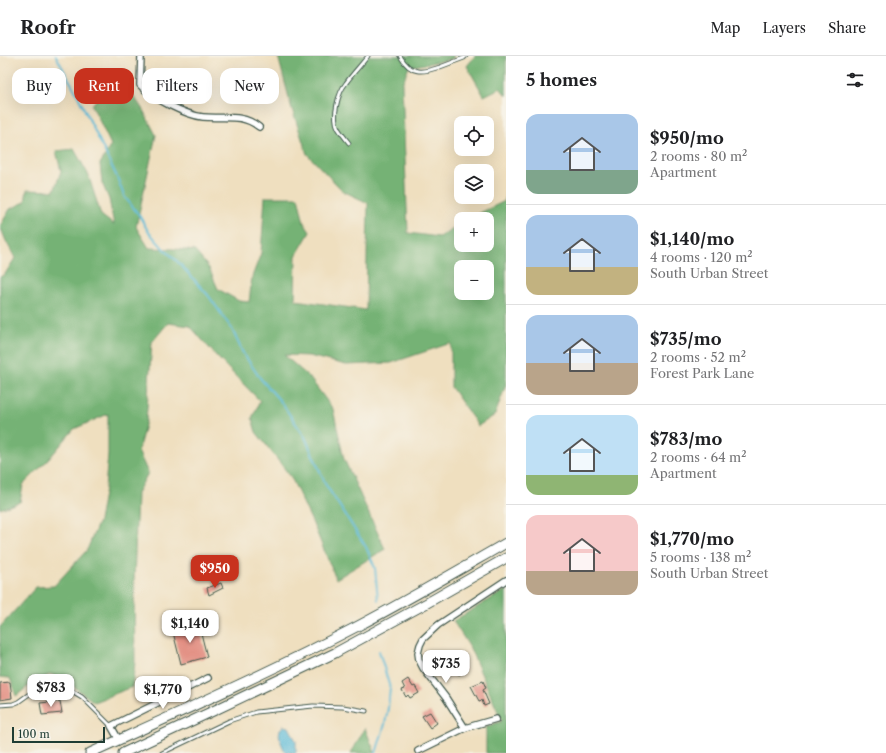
<!DOCTYPE html>
<html lang="en">
<head>
<meta charset="utf-8">
<style>
  :root { --surface:#fff; --page:#f6f6f6; --text:#202124; --muted:#757577; --line:#e0e0e0; --accent:#c8321e }
  body { margin:0; font-family:"Libre Caslon Text",serif; background:var(--page); color:var(--text); height:100vh; display:flex; flex-direction:column; font-size:15px; white-space:nowrap }
  * { box-sizing:border-box; margin:0 }
  p { font-size:13px; color:var(--muted) }
  .icon { flex:none; width:22px; height:22px; fill:none; stroke:currentColor; stroke-width:2; stroke-linecap:round; stroke-linejoin:round }
  .map { position:relative; flex:1; overflow:hidden }
  .details { display:flex; flex-direction:column; background:var(--surface); width:380px }
  .details>* { flex:none }
  .guide { position:absolute; left:12px; top:12px; width:380px; height:36px; display:flex; gap:8px }
  .fabs { position:absolute; left:454px; top:60px; display:grid; gap:8px }
  .fabs a { display:grid; place-items:center; width:40px; height:40px; border-radius:8px; background:var(--surface); box-shadow:0 4px 16px #0002; font-size:20px }
  .scale { position:absolute; left:12px; bottom:10px; width:93px; box-sizing:border-box; padding-left:4px; border:2px solid #1f3d34; border-top:0; font-size:11px; line-height:14px; white-space:nowrap; color:#1f3d34; -webkit-text-stroke:3px #f7f3e8; paint-order:stroke }
  .price { position:absolute; translate:-50% -34px; padding:0 9px; border-radius:8px; background:#fff; color:#222; font-size:13px; line-height:26px; filter:drop-shadow(0 1px 2px #0008) }
  .price::after { content:''; position:absolute; left:50%; top:24px; width:12px; height:9px; margin-left:-6px; background:inherit; clip-path:polygon(0 0,100% 0,50% 100%) }
  .price.on { background:var(--accent); color:#fff }
  ul { padding:0; list-style:none }
  li { display:flex; align-items:center; gap:12px; height:100px; padding:0 20px }
  li+li { border-top:1px solid var(--line) }
  li span { display:grid; place-items:center; flex:none; width:112px; height:80px; border-radius:12px; color:#555 }
  li>.icon { margin-inline-start:auto }
  span .icon { width:48px; height:48px; fill:#fffc; stroke-width:1 }
  li b { font-size:17px }
  h2 { display:flex; justify-content:space-between; align-items:center; height:48px; padding:0 20px; font-size:17px }
  .tag { padding:0 14px; border-radius:12px; background:var(--surface); box-shadow:0 4px 16px #0002; font-size:14px; line-height:36px }
  .tag.on { background:var(--accent); color:#fff }
  header { display:flex; align-items:center; gap:24px; box-sizing:border-box; height:56px; padding:0 20px; background:var(--surface); border-bottom:1px solid var(--line) }
  header strong { font-size:19px }
  nav { display:flex; gap:22px; margin-inline-start:auto; font-size:14px }
  main { display:flex; flex:1; min-height:0 }
  .map>svg:first-child { display:block }
  .forest { fill:#74b274; stroke:#4a7854; fill-rule:evenodd }
  .water { fill:#59b9d7; stroke:#3c7b86 }
  .lines { fill:none; stroke-linecap:round; stroke-linejoin:round }
  .stream { stroke:#59b9d7; stroke-width:2 }
  .building { fill:#e28b7f }
  .service-casing { stroke:#3e5549; stroke-width:5 }
  .minor-casing { stroke:#3e5549; stroke-width:8 }
  .trunk-casing { stroke:#3e5549; stroke-width:11 }
  .service { stroke:#fff; stroke-width:3 }
  .minor { stroke:#fff; stroke-width:5.5 }
  .trunk { stroke:#fff; stroke-width:9 }
</style>
</head>
<body>
<header>
<strong>Roofr</strong>
<nav><a>Map</a><a>Layers</a><a>Share</a></nav>
</header>
<main>
<div class="map">
<svg width="506" height="697" viewBox="0 0 506 697">
  <rect width="100%" height="100%" fill="#f7f3e8"/>
  <filter id="ink" filterUnits="userSpaceOnUse"><feTurbulence type="fractalNoise" baseFrequency=".025" numOctaves="2"/><feDisplacementMap in="SourceGraphic" scale="8" xChannelSelector="R" yChannelSelector="G"/><feConvolveMatrix kernelMatrix="1 2 1 2 8 2 1 2 1" color-interpolation-filters="sRGB"/></filter>
  <filter id="wash" filterUnits="userSpaceOnUse"><feTurbulence type="fractalNoise" baseFrequency=".012" numOctaves="4" result="noise"/><feDisplacementMap in="SourceGraphic" scale="16" xChannelSelector="R" yChannelSelector="G"/><feGaussianBlur stdDeviation="0.9" result="paint"/><feColorMatrix in="noise" values="0 0 0 0 0 0 0 0 0 0 0 0 0 0 0 0 0 1.4 0 .05"/><feComposite in="paint" operator="in"/></filter>
  <g filter="url(#wash)">
    <rect width="100%" height="100%" fill="#efdfbf"/>
    <g class="forest">
      <path d="M278,0H454L452,3L409,11L402,28L408,177L439,181L461,167V189H487V163H467L505,145L506,124V325L505,331L495,359L478,370L451,331V287L391,307L346,309L309,300L284,299L309,321L333,353L344,403L385,493L336,523L314,470L291,421L256,376L252,362L260,345L219,303L190,270L168,267L152,286L146,365L138,395L148,417L137,437L134,527L135,606L132,631L94,646L73,630L51,618L30,629L16,640L10,622L0,621V571L36,531L54,530L87,494L99,465L105,432L108,399V358L74,373L47,405L23,429L20,446L0,453V221L5,218L15,202L6,185L0,170L10,153L25,146L27,134L54,135L61,115L56,95L74,93L88,118L101,159L114,169L109,143L102,127L100,108L111,89L92,49L106,32L126,28L143,54L156,79L136,171L149,192L175,193L195,195L209,212L218,233L239,245L249,246L252,221L261,197L265,141H298L304,167L310,176L296,200L295,244L366,254L368,147L343,135L307,98L291,50ZM461,211H487V237H461Z"/>
      <path d="M475,0H506V39L500,32L484,40L467,10Z"/>
      <path d="M506,534V697H486V671L502,665L469,590L453,565Z"/>
      <path d="M365,672L375,697H351Z"/>
    </g>
    <path class="water" d="M283,670L289,671L296,685V697L285,696C282,688 275,677 283,670Z"/>
    <g class="lines">
      <g class="stream">
        <path d="M56,0L76,36L117,121L124,140L139,159L148,175L163,192L178,206L208,239L232,273L243,297L260,322L281,346L305,381L326,429L366,491L375,512L378,544"/>
        <path d="M376,697L385,668L388,652L390,632L379,595"/>
      </g>
    </g>
    <g id="blocks">
      <g class="building">
        <path d="M221,527L223,532L209,539L207,532Z"/>
        <path d="M199,569L207,601L181,608L173,576Z"/>
        <path d="M454,599L466,613L459,619L447,605Z"/>
        <path d="M408,623L413,631L415,630L419,637L410,642L408,639L406,641L402,634L405,633L402,627Z"/>
        <path d="M483,625L486,632L483,634L489,648L484,650L482,644L479,645L471,630Z"/>
        <path d="M10,626L12,642L0,644V627Z"/>
        <path d="M60,645L62,657L42,659L40,647Z"/>
        <path d="M430,656L437,667L430,672L422,660Z"/>
      </g>
    </g>
  </g>
  <g filter="url(#ink)">
    <use href="#blocks" fill-opacity="0" stroke="#3e5549" stroke-width="1"/>
    <g class="lines">
      <defs>
        <g id="service">
          <path d="M400,0C411,19 422,17 440,11C448,8 456,5 464,2L466,0"/>
          <path d="M349,87C345,82 341,77 338,72C332,60 338,37 346,27C353,17 361,9 368,0"/>
          <path d="M0,649L13,648L18,646L39,631L50,630L67,632L82,641L111,670"/>
          <path d="M162,697L229,665L256,656L313,650L343,651L366,655"/>
        </g>
        <g id="minor">
          <path d="M141,0L140,29C151,42 186,59 203,61C223,63 242,57 259,71"/>
          <path d="M465,672L446,642L423,612L419,604L418,597L420,589L423,583L438,569L506,524"/>
          <path d="M119,684L111,670L208,622"/>
          <path d="M418,695L465,672L496,663"/>
        </g>
        <g id="trunk">
          <path d="M90,697C180,656 270,616 358,570C408,544 457,515 506,487"/>
          <path d="M123,697L213,655L335,597L427,547L506,502"/>
        </g>
      </defs>
      <use href="#service" class="service-casing"/>
      <use href="#minor" class="minor-casing"/>
      <use href="#trunk" class="trunk-casing"/>
      <use href="#service" class="service"/>
      <use href="#minor" class="minor"/>
      <use href="#trunk" class="trunk"/>
    </g>
  </g>
</svg>
<div class="fabs">
<a><svg class="icon" aria-label="locate" viewBox="0 0 24 24"><circle cx="12" cy="12" r="6"/><path d="M12 2v4M12 18v4M2 12h4M18 12h4"/></svg></a>
<a><svg class="icon" aria-label="layers" viewBox="0 0 24 24"><path d="M12 4l9 5-9 5-9-5zM3 14l9 5 9-5"/></svg></a>
<a>+</a>
<a>−</a>
</div>
<div class="scale">100 m</div>
<b class="price on" style="left:215px;top:533px">$950</b>
<b class="price" style="left:190px;top:588px">$1,140</b>
<b class="price" style="left:446px;top:628px">$735</b>
<b class="price" style="left:51px;top:652px">$783</b>
<b class="price" style="left:163px;top:654px">$1,770</b>
<div class="guide">
<a class="tag">Buy</a>
<a class="tag on">Rent</a>
<a class="tag">Filters</a>
<a class="tag">New</a>
</div>
</div>
<section class="details">
<h2>5 homes<svg class="icon" aria-label="filters" viewBox="0 0 24 24"><path d="M4 7h16M4 17h16"/><circle cx="9" cy="7" r="2"/><circle cx="15" cy="17" r="2"/></svg></h2>
<ul>
<li><span style="background:linear-gradient(#a9c7e8 70%,#7fa58c 0)"><svg class="icon" aria-label="home" viewBox="0 0 24 24"><path d="M3 11l9-7 9 7M6 9v11h12V9"/></svg></span><div><b>$950/mo</b><p>2 rooms · 80 m²</p><p>Apartment</p></div></li>
<li><span style="background:linear-gradient(#a9c7e8 65%,#c2b280 0)"><svg class="icon" aria-label="home" viewBox="0 0 24 24"><path d="M3 11l9-7 9 7M6 9v11h12V9"/></svg></span><div><b>$1,140/mo</b><p>4 rooms · 120 m²</p><p>South Urban Street</p></div></li>
<li><span style="background:linear-gradient(#a9c7e8 60%,#b9a48a 0)"><svg class="icon" aria-label="home" viewBox="0 0 24 24"><path d="M3 11l9-7 9 7M6 9v11h12V9"/></svg></span><div><b>$735/mo</b><p>2 rooms · 52 m²</p><p>Forest Park Lane</p></div></li>
<li><span style="background:linear-gradient(#bfe0f5 75%,#8fb573 0)"><svg class="icon" aria-label="home" viewBox="0 0 24 24"><path d="M3 11l9-7 9 7M6 9v11h12V9"/></svg></span><div><b>$783/mo</b><p>2 rooms · 64 m²</p><p>Apartment</p></div></li>
<li><span style="background:linear-gradient(#f6c9c9 70%,#b9a48a 0)"><svg class="icon" aria-label="home" viewBox="0 0 24 24"><path d="M3 11l9-7 9 7M6 9v11h12V9"/></svg></span><div><b>$1,770/mo</b><p>5 rooms · 138 m²</p><p>South Urban Street</p></div></li>
</ul>
</section>
</main>
</body>
</html>
